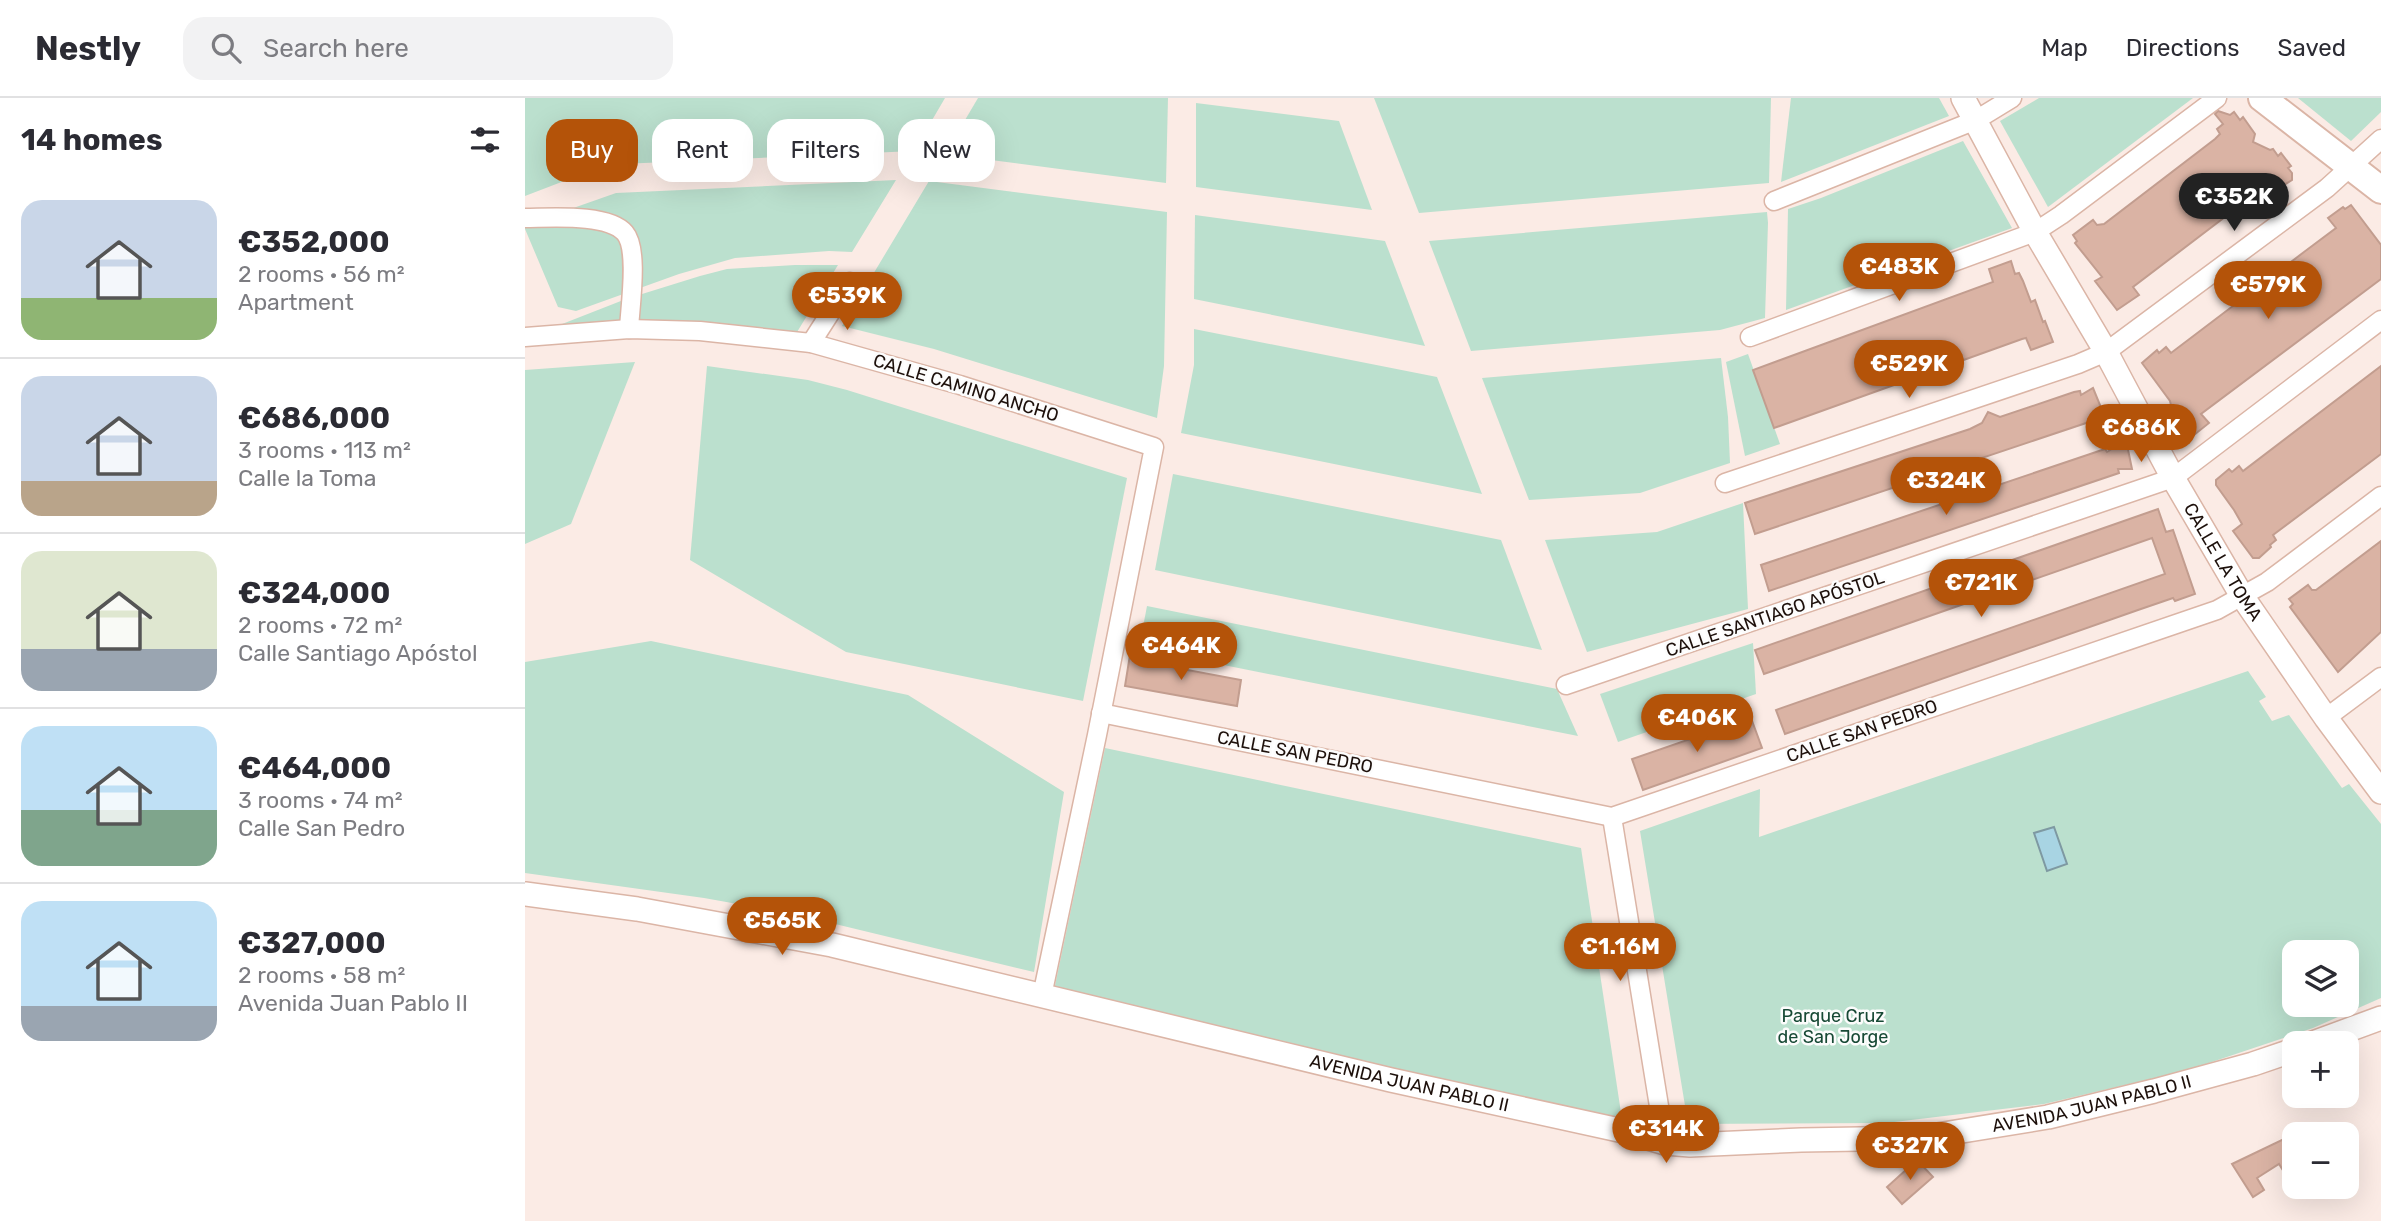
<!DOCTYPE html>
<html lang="en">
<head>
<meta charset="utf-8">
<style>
  :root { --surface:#fff; --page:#f2f2f3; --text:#2b2b33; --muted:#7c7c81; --line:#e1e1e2; --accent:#b45309 }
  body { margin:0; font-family:Rubik,sans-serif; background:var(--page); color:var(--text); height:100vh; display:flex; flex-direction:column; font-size:26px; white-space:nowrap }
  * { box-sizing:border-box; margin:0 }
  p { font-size:23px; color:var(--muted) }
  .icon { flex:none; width:38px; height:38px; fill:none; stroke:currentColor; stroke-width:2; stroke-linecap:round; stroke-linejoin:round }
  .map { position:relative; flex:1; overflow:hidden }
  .side { display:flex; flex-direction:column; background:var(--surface); width:525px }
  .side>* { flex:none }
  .banner { position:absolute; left:21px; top:21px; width:665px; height:63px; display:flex; gap:14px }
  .tools { position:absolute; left:1757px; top:842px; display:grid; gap:14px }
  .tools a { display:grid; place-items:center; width:77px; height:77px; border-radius:14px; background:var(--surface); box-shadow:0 7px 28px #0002; font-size:35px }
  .price { position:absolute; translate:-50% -60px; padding:0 16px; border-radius:24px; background:var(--accent); color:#fff; font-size:23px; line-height:46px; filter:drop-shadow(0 2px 4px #0008) }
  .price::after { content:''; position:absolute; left:50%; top:42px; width:21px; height:16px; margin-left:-10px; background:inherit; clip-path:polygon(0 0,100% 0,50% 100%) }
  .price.selected { background:#222; color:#fff }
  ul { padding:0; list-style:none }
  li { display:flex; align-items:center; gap:21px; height:175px; padding:0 21px }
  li+li { border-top:2px solid var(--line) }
  li span { display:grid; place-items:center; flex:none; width:196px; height:140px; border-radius:21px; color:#555 }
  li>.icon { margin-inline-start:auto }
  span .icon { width:84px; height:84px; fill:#fffc; stroke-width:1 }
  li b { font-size:30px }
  h2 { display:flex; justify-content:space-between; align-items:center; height:84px; padding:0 21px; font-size:30px }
  .pill { padding:0 24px; border-radius:21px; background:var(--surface); box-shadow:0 7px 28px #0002; font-size:24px; line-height:63px }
  .pill.selected { background:var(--accent); color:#fff }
  header { display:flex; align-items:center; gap:42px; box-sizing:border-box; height:98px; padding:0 35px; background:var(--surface); border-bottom:2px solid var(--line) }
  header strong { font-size:33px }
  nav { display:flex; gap:38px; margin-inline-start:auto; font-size:24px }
  .search { width:490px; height:63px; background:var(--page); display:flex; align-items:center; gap:18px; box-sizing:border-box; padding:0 24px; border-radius:21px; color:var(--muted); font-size:26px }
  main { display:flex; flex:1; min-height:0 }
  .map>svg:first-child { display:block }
  .green { fill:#bbe0ce; fill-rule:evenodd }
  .water { fill:#a8d4e3; stroke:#7e99a2; stroke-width:2 }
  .building { fill:#dab3a4; stroke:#c29d8f; stroke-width:2 }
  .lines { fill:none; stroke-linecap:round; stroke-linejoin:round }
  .minor-casing { stroke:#dbb5a6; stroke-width:21 }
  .tertiary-casing { stroke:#dbb5a6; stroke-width:26 }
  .secondary-casing { stroke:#dbb5a6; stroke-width:30 }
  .minor { stroke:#fff; stroke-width:18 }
  .tertiary { stroke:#fff; stroke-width:23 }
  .secondary { stroke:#fff; stroke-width:26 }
  .labels { text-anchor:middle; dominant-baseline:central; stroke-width:5; stroke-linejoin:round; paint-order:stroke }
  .street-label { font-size:18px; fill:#1d100b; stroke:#fcfcfc }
  .park-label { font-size:18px; fill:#174935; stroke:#fcfcfc }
</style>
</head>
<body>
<header>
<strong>Nestly</strong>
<div class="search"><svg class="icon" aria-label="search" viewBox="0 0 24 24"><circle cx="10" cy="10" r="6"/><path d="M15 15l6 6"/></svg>Search here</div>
<nav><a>Map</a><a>Directions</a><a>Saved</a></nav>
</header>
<main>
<section class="side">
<h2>14 homes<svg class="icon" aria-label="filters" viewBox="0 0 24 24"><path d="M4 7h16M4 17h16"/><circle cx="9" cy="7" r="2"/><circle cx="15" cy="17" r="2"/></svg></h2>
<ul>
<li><span style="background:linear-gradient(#c9d6e8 70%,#8fb573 0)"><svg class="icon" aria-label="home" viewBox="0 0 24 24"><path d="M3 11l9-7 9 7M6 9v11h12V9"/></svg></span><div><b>€352,000</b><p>2 rooms · 56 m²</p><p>Apartment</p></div></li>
<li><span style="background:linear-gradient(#c9d6e8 75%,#b9a48a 0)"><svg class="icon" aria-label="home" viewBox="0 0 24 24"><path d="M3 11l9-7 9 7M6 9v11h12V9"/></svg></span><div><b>€686,000</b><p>3 rooms · 113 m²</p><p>Calle la Toma</p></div></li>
<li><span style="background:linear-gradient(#dfe7d0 70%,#9aa5b1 0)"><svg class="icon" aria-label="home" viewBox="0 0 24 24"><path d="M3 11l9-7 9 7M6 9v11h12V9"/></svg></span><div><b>€324,000</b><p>2 rooms · 72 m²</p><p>Calle Santiago Apóstol</p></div></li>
<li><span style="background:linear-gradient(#bfe0f5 60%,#7fa58c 0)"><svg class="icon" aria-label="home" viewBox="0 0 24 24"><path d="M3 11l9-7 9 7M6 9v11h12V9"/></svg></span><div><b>€464,000</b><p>3 rooms · 74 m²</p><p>Calle San Pedro</p></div></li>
<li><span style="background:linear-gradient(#bfe0f5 75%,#9aa5b1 0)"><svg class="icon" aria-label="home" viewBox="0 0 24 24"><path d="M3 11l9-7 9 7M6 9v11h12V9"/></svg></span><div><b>€327,000</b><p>2 rooms · 58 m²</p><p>Avenida Juan Pablo II</p></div></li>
</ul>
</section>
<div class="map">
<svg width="1856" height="1123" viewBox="0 0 1856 1123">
  <rect width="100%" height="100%" fill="#fbebe5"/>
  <g class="green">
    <path d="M0,0H420L389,53L96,66L73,70L0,98Z"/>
    <path d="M453,0H643L641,85L420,56Z"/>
    <path d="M849,0H1246L1244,85L894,115Z"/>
    <path d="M1266,0H1414L1424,18L1256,84Z"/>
    <path d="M1514,0H1668L1523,109L1475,23Z"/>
    <path d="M1773,0H1856V14L1826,43Z"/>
    <path d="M671,5L814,23L847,112L671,89Z"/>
    <path d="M1438,43L1487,130L1261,212L1263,111L1296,100Z"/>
    <path d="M371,82L327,154L304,153L210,160L154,176L51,213L33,209L0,131V127L91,95Z"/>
    <path d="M404,83L642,114L639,268L632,320L409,251L317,228Z"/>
    <path d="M1242,114L1243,125L1240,220L1195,232L946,253L904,143Z"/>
    <path d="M670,117L860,143L900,248L669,201Z"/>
    <path d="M270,167H313L269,239L32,228L101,201L175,178L202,171Z"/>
    <path d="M669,231L912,279L957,396L656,335L669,267Z"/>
    <path d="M1223,256L1255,346L1220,358L1201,264Z"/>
    <path d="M1196,260L1203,319L1205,365L1115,395L1004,402L957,280Z"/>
    <path d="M110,264L46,426L0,446V272Z"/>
    <path d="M182,268L283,282L322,292L602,380L558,603L321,554L165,462Z"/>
    <path d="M648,376L976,442L1017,552L630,472Z"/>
    <path d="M1218,405L1223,511L1062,554L1020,442L1132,434Z"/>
    <path d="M622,508L1032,591L1053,638L614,550Z"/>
    <path d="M126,543L383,597L539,694L509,874L273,817L179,800L0,775V564Z"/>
    <path d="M1228,545L1231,596L1093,644L1075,596Z"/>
    <path d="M1723,573L1741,599L1734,603L1747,623L1764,617L1817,690L1824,686L1856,726V900L1788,930L1660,973L1519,1006L1361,1025L1163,1026L1115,733L1235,691L1234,739ZM1769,854H1822V906H1769Z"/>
    <path d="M580,650L1056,750L1098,1028L528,897Z"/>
  </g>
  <path class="water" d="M1529,729L1542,766L1522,773L1509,735Z"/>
  <g class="building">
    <path d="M1693,13L1705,17L1709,14L1715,22L1718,19L1730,36L1728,44L1745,52L1748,51L1753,58L1756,55L1766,68L1763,70L1767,75V82L1759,87L1756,84L1746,91L1744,88L1739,92L1738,90L1608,189L1614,197L1592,212L1570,183L1577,179L1550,145L1552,143L1548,137L1568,122L1572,127L1579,126L1690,41L1695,36L1692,31L1698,26L1690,16Z"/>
    <path d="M1826,107L1856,147V181L1676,316L1684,325L1669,337L1667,335L1662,339L1641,311L1646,307L1645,303L1617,265L1632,252L1634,255L1641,249L1646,255L1779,154L1811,130L1803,120L1818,109L1820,111Z"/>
    <path d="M1486,163L1490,176L1494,175L1498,183L1506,204L1510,202L1518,224L1520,223L1528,244L1506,252L1501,240L1497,241L1249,330L1228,272L1468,184L1464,171Z"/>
    <path d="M1856,268V356L1748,437L1751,442L1745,447L1746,449L1734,460H1728L1708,433L1717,426L1709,412L1691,387V382L1704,371L1707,374L1714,368L1718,373Z"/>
    <path d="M1568,290L1577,312L1575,316L1576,320L1230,436L1220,405L1445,331L1457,325L1463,314L1475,319L1549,294L1555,293L1556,297Z"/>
    <path d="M1601,342L1607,371H1593L1594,375L1244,493L1236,467L1580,351L1582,354Z"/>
    <path d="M1633,411L1641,434L1648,432L1670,496L1650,503L1648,500L1613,512L1260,636L1251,612L1640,476L1627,440L1239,576L1230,552Z"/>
    <path d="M1856,443V534L1813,574L1765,509L1768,506L1764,501L1783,487L1787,492H1791Z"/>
    <path d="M605,557L626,560L625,565L716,582L712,608L600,588Z"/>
    <path d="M1226,620L1237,650L1118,692L1107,661Z"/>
    <path d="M1761,1040L1769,1055V1090L1754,1066L1732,1080L1739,1092L1728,1099L1707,1066Z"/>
    <path d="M1392,1062L1408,1079L1377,1106L1362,1089Z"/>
  </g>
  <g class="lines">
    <defs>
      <g id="minor">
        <path d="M1249,103L1451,22L1487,0"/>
        <path d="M0,120C24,120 83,115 100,135C114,151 105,209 104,231"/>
        <path d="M0,239L104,231L175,233L286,245L435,287L629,349L572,637L517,898"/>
        <path d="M1225,239L1510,134L1536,117L1692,0"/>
        <path d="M286,245L325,184"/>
        <path d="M1200,385L1553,266L1581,254L1802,90L1856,41"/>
        <path d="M1041,587L1648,380L1856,222"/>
        <path d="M576,615L1087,719L1692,512L1742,484L1856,398"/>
        <path d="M1801,620L1856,579"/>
        <path d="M1087,719L1140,1045"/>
      </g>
      <g id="tertiary">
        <path id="s1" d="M1438,0L1510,134L1581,254L1648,380L1717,498L1801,620L1856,694"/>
        <path id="s2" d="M0,796L112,811L307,847L866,982L1103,1034L1140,1045L1165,1047L1276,1042L1394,1040L1523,1019L1629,993L1728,966L1769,952"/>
        <path d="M1788,945L1856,920"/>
      </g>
      <path id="secondary" d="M1737,0L1856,92"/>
    </defs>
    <use href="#minor" class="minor-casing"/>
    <use href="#tertiary" class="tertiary-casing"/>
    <use href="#secondary" class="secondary-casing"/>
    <use href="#minor" class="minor"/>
    <use href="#tertiary" class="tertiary"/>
    <use href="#secondary" class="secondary"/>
  </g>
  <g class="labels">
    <g class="street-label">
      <text transform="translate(441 290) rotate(17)">CALLE CAMINO ANCHO</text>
      <text stroke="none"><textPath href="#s1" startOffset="532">CALLE LA TOMA</textPath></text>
      <text transform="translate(1250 516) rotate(-19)">CALLE SANTIAGO APÓSTOL</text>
      <text transform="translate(1337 633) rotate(-19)">CALLE SAN PEDRO</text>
      <text transform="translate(770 654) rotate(11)">CALLE SAN PEDRO</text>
      <text stroke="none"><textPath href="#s2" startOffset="905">AVENIDA JUAN PABLO II</textPath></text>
      <text stroke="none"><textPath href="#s2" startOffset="1598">AVENIDA JUAN PABLO II</textPath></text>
    </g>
    <g class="park-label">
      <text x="1308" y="918">Parque Cruz<tspan x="1308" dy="21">de San Jorge</tspan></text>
    </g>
  </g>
</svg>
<div class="tools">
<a><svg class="icon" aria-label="layers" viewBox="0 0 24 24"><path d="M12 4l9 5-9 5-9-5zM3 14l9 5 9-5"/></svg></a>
<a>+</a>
<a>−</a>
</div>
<b class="price selected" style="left:1709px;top:135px">€352K</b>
<b class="price" style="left:1374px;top:205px">€483K</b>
<b class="price" style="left:1743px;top:223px">€579K</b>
<b class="price" style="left:322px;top:234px">€539K</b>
<b class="price" style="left:1384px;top:302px">€529K</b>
<b class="price" style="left:1616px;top:366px">€686K</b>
<b class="price" style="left:1421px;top:419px">€324K</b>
<b class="price" style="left:1456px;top:521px">€721K</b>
<b class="price" style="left:656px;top:584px">€464K</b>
<b class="price" style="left:1172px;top:656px">€406K</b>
<b class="price" style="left:257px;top:859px">€565K</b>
<b class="price" style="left:1095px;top:885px">€1.16M</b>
<b class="price" style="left:1141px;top:1067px">€314K</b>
<b class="price" style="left:1385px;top:1084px">€327K</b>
<div class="banner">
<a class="pill selected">Buy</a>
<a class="pill">Rent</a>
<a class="pill">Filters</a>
<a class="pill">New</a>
</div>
</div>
</main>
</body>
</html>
